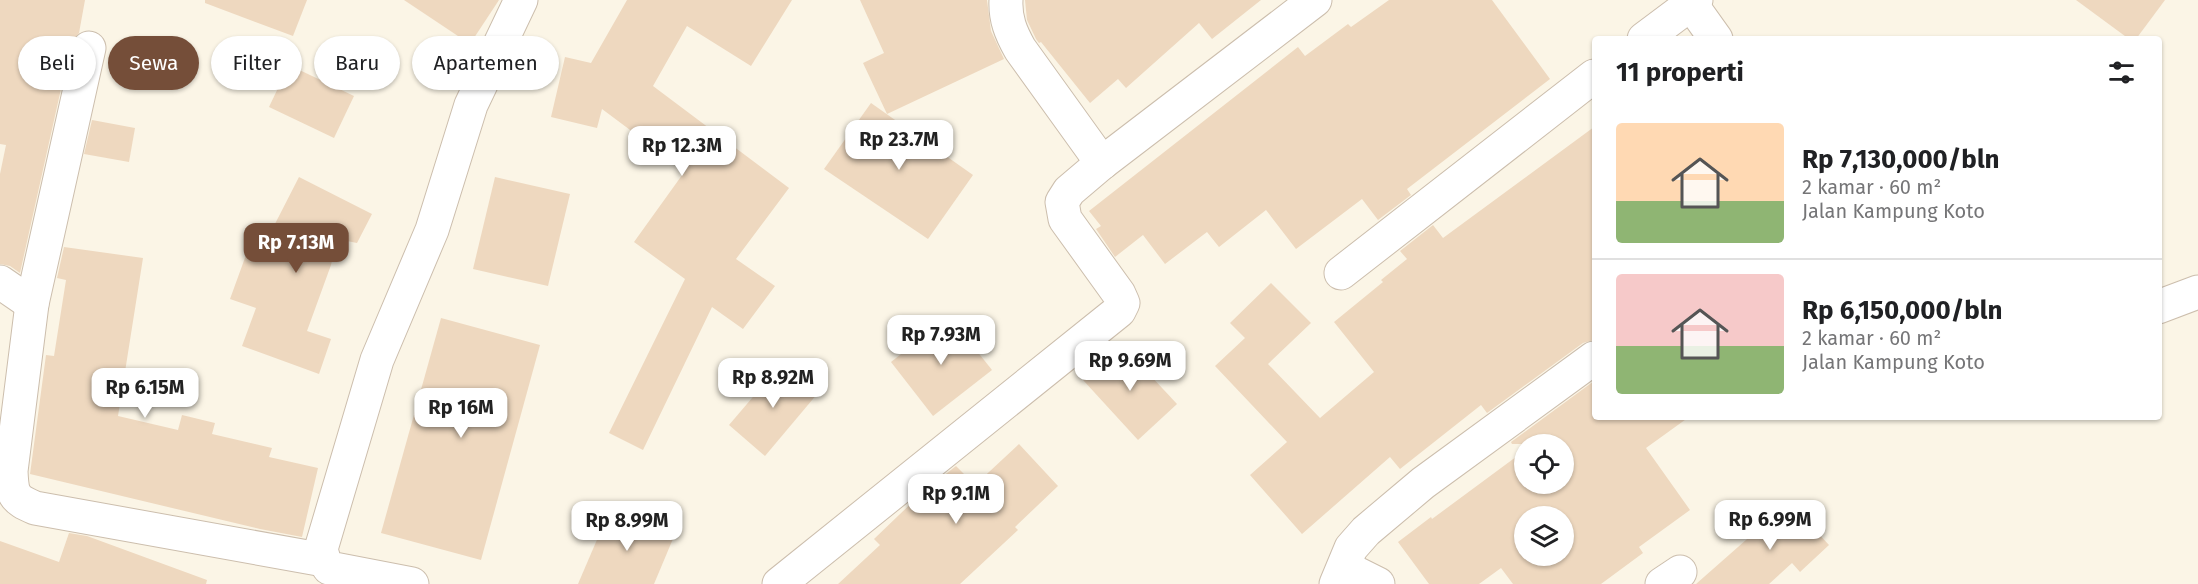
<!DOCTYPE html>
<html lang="id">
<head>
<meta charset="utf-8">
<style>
  :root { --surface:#fff; --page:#f6f6f6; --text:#202124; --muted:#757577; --line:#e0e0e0; --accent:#754e39 }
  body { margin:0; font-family:"Fira Sans",sans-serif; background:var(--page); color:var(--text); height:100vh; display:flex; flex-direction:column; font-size:22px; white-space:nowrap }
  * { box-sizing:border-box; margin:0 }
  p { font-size:20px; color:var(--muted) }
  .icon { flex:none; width:33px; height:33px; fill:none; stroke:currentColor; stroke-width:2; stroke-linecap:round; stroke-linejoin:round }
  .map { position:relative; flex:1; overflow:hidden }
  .details { position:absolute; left:1592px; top:36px; width:570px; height:384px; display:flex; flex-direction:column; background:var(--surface); border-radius:6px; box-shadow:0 2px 4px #0004 }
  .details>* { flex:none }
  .top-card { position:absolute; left:18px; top:36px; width:570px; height:54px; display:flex; gap:12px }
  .controls { position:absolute; left:1514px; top:434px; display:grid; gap:12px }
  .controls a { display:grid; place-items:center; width:60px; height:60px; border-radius:50%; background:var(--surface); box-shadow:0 2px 4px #0004; font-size:30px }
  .price { position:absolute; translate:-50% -51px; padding:0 14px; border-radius:12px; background:#fff; color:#222; font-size:20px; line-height:39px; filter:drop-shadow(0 2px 3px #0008) }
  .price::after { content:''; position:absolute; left:50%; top:36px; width:18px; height:14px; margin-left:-9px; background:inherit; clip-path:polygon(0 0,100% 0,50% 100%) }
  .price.current { background:var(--accent); color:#fff }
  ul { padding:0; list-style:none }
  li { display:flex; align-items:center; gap:18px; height:150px; padding:0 24px }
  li+li { border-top:2px solid var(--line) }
  li span { display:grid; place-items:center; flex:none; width:168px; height:120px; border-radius:6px; color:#555 }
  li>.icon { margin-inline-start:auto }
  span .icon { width:72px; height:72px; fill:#fffc; stroke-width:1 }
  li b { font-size:26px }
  h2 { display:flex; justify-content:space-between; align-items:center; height:72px; padding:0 24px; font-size:26px }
  .pill { padding:0 21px; border-radius:27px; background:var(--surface); box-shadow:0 2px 4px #0004; font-size:21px; line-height:54px }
  .pill.current { background:var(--accent); color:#fff }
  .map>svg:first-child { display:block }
  .building { fill:#eed8bf; fill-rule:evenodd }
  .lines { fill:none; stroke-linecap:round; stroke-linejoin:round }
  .minor-casing { stroke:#ccbead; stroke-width:35 }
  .tertiary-casing { stroke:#ccbead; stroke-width:35 }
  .minor { stroke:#fff; stroke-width:33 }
  .tertiary { stroke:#fff; stroke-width:33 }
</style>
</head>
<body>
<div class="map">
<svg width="2198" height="584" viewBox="0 0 2198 584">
  <rect width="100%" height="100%" fill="#fbf5e6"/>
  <g class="building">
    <path d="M0,0H85L79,33L71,44L20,273L10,266L0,264V174L6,145L0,144Z"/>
    <path d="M205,0H307L293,36L205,3Z"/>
    <path d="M404,0H499L470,44Z"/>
    <path d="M627,0H792L751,66L687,26L653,86L789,188L736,259L775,286L743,329L712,307L643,450L609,433L685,279L634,242L685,171L602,109L597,128L551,117L565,57L591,63Z"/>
    <path d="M860,0H987L991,31L1004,59L887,114L863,63L884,53Z"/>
    <path d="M1025,0H1261L1212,39L1199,23L1126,88L1118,79L1090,103L1041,42L1039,43L1036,39L1027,20Z"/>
    <path d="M1389,0H1492L1550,79L1407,189L1411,195L1378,220L1362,199L1296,249L1266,210L1219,247L1207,232L1165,264L1143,235L1115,257L1096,229L1101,226L1089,211L1298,47L1305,56L1348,24L1351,27Z"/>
    <path d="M2076,0H2165L2136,39H2129Z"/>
    <path d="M289,65L354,96L334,138L269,107Z"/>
    <path d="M871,103L973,175L928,239L824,169Z"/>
    <path d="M92,120L135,128L129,162L84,154Z"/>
    <path d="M1594,127V340L1583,343L1487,413L1481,405L1400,469L1390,457L1302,534L1250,475L1287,442L1215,366L1245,338L1230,323L1271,283L1311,323L1268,364L1320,418L1374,372L1334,322L1383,282L1381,280L1407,259L1400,251L1433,225L1443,238Z"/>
    <path d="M299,177L372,214L357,243L337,239L331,265L307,331L331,339L319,374L242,346L256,308L230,299L246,255L257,259Z"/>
    <path d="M495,177L570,194L548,286L473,269Z"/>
    <path d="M64,247L143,258L118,416L178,430L182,415L215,423L212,434L272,448L269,457L318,468L302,537L260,529L30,474L46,355L54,356L66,280L57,278Z"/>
    <path d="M949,316L992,370L933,416L891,362Z"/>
    <path d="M441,318L540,345L481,560L381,533Z"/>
    <path d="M1122,345L1177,404L1138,440L1083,380Z"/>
    <path d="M782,363L818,393L765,456L729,425Z"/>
    <path d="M1594,381V417H1689L1646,448L1690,510L1639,547L1643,553L1601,584H1513L1501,568L1479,584H1429L1398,542L1431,517L1432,519L1524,451V483H1563V444H1512L1511,442ZM1524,516H1563V555H1524Z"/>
    <path d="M1019,444L1058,486L1015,527L1018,530L960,584H838L880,545L874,539L924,491L956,466L975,485Z"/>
    <path d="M1789,502L1829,545L1800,572L1792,563L1769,584H1696Z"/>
    <path d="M611,507L675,534L654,584H578Z"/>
    <path d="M69,533L87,536L207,580L206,584H0V541L59,562Z"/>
  </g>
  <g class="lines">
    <defs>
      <g id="minor">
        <path d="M1006,0C1005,19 1011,33 1020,49L1102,163"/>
        <path d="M1691,4L1716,39"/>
        <path d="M1644,39L1696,0"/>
        <path d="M89,48L32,304L11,471C12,494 13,499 35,508L324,560"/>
        <path d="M1341,273L1594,76"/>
        <path d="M0,282L32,304"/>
        <path d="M2158,307L2198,292"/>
        <path d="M1344,567L1378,584"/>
        <path d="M779,584L1119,311L1123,303L1119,294L1065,219L1062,202L1069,191L1102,163L1315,0"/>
        <path d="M1336,584L1351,548L1366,531L1423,483L1594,358"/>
        <path d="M1662,584L1680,572"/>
      </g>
      <path id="tertiary" d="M412,584L329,568L324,560L321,549L377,360L432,230L471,105L521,0"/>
    </defs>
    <use href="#minor" class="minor-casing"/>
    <use href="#tertiary" class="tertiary-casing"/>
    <use href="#minor" class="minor"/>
    <use href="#tertiary" class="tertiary"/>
  </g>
</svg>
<div class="controls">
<a><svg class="icon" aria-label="locate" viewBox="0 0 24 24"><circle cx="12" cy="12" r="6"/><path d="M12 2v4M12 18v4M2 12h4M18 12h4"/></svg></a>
<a><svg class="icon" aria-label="layers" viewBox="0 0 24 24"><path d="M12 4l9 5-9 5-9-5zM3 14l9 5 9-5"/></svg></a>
</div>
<b class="price" style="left:899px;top:171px">Rp 23.7M</b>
<b class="price" style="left:682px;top:177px">Rp 12.3M</b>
<b class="price current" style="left:296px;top:274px">Rp 7.13M</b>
<b class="price" style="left:941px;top:366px">Rp 7.93M</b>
<b class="price" style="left:1130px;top:392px">Rp 9.69M</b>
<b class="price" style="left:773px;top:409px">Rp 8.92M</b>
<b class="price" style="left:145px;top:419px">Rp 6.15M</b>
<b class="price" style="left:461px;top:439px">Rp 16M</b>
<b class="price" style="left:956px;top:525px">Rp 9.1M</b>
<b class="price" style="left:1770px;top:551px">Rp 6.99M</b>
<b class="price" style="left:627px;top:552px">Rp 8.99M</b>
<div class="top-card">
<a class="pill">Beli</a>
<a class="pill current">Sewa</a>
<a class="pill">Filter</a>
<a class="pill">Baru</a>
<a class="pill">Apartemen</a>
</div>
<section class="details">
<h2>11 properti<svg class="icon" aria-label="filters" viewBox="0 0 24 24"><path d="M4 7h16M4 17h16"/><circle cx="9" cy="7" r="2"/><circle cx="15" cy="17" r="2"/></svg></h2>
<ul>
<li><span style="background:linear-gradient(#ffd9b3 65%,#8fb573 0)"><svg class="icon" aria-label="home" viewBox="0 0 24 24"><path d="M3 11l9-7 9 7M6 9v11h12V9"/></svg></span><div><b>Rp 7,130,000/bln</b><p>2 kamar · 60 m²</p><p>Jalan Kampung Koto</p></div></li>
<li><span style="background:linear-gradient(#f6c9c9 60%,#8fb573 0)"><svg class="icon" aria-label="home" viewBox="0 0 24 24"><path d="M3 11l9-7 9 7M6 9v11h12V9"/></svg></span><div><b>Rp 6,150,000/bln</b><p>2 kamar · 60 m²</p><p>Jalan Kampung Koto</p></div></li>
</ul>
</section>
</div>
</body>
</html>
